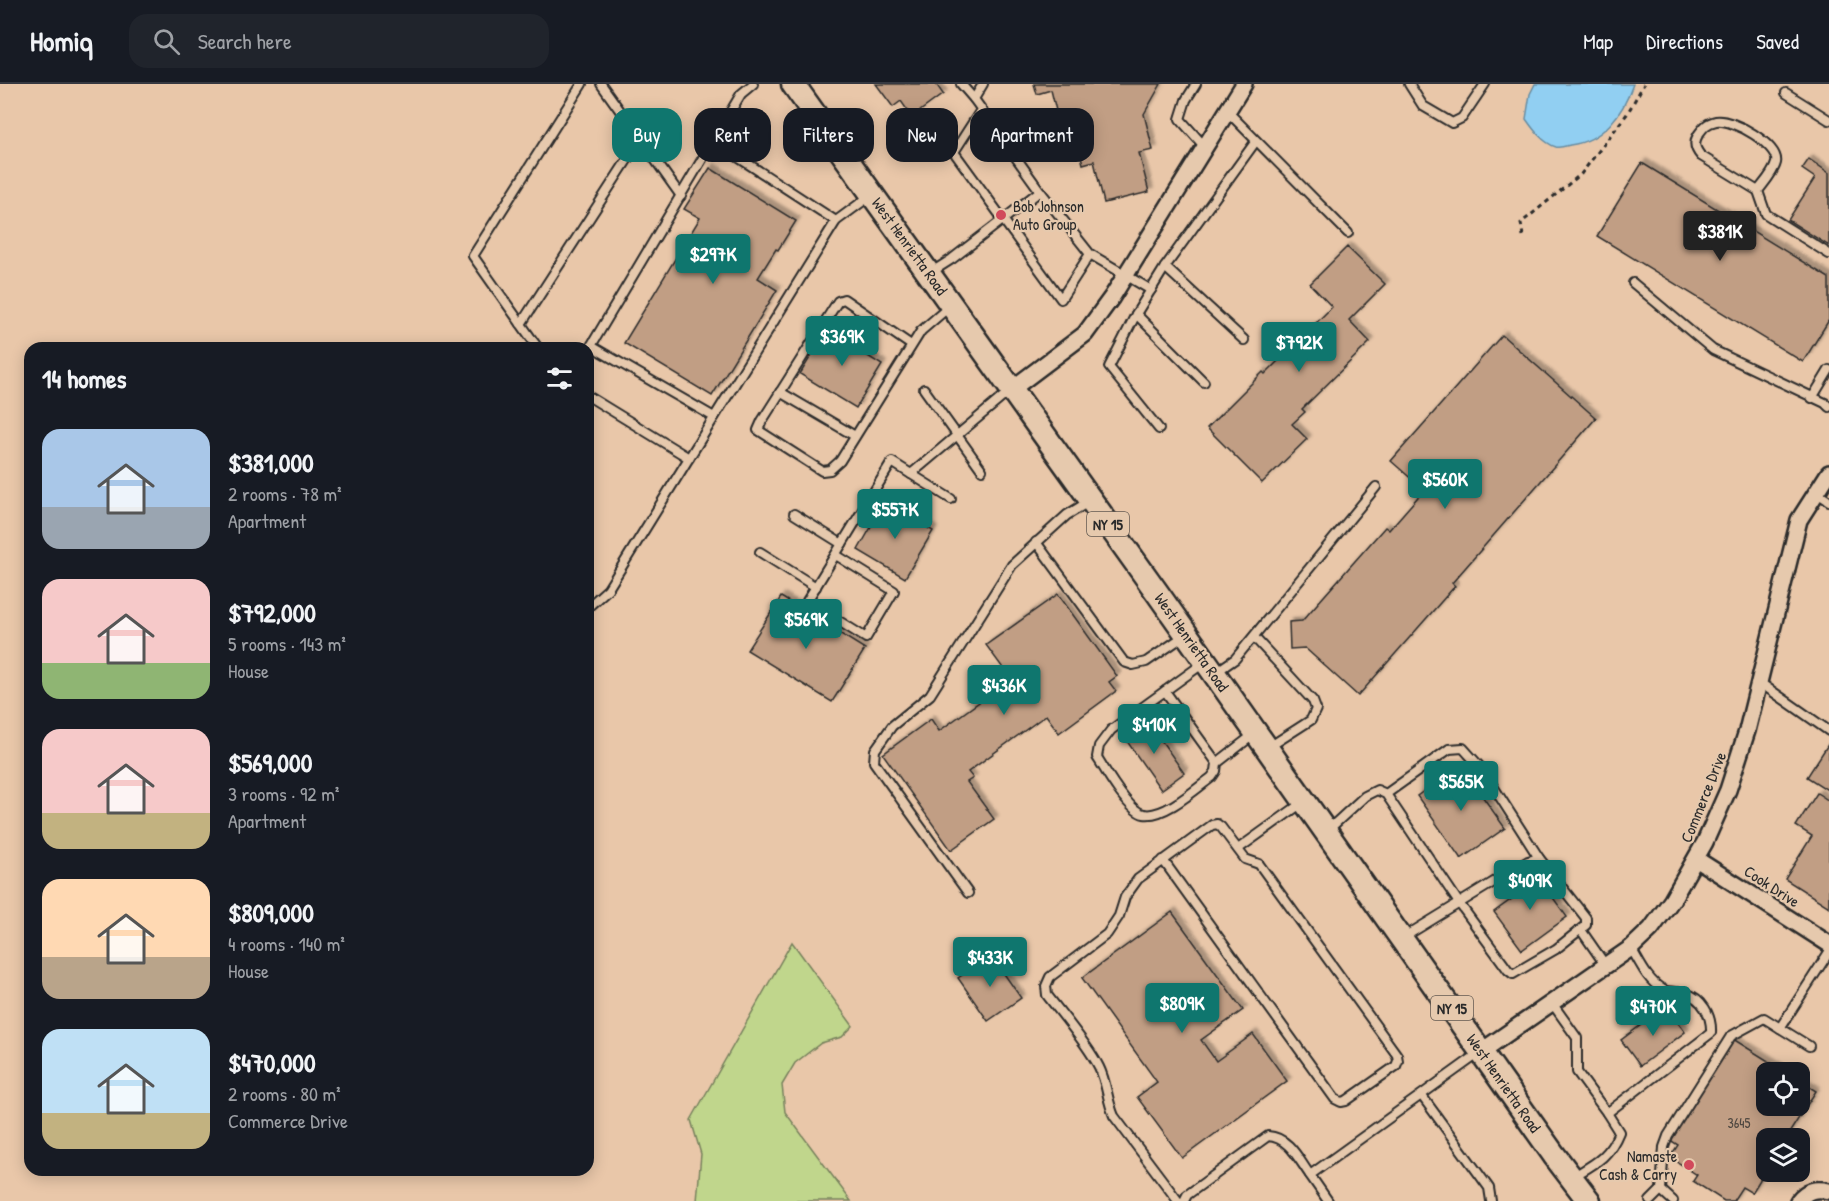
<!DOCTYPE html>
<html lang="en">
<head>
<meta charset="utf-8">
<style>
  :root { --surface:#171b24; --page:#20242c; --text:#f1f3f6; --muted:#9ea1a6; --line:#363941; --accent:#0f766e }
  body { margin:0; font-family:"Patrick Hand",sans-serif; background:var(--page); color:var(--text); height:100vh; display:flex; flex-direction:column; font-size:22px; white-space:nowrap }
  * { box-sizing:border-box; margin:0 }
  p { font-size:20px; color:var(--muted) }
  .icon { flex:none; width:33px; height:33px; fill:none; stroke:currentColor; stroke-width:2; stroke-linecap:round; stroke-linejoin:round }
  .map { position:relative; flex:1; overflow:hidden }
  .details { position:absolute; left:24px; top:258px; width:570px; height:834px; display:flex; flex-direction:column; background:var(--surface); border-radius:18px; box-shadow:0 3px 15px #0003 }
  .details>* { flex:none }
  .banner { position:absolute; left:612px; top:24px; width:570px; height:54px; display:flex; gap:12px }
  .controls { position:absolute; left:1756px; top:978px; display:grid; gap:12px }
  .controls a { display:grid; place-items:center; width:54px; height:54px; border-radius:12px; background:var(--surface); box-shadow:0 3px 15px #0003; font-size:30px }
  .price { position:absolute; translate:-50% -51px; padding:0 14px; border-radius:6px; background:var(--accent); color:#fff; font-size:20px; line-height:39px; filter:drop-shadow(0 2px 3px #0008) }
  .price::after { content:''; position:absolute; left:50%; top:36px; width:18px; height:14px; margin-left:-9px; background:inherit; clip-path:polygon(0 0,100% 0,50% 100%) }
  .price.active { background:#222; color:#fff }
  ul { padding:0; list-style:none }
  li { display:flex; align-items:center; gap:18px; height:150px; padding:0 18px }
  li span { display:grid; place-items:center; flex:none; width:168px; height:120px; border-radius:18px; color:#555 }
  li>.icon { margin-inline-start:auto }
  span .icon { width:72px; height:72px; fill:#fffc; stroke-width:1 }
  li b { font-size:26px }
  h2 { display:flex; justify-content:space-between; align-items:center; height:72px; padding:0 18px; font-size:26px }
  .chip { padding:0 21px; border-radius:18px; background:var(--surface); box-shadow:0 3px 15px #0003; font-size:21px; line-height:54px }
  .chip.active { background:var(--accent); color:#fff }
  header { display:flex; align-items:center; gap:36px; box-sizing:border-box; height:84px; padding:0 30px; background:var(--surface); border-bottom:2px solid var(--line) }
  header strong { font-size:28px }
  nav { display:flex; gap:33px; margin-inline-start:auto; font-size:21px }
  .search { width:420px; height:54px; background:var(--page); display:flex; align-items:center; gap:15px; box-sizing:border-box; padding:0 21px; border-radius:18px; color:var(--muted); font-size:22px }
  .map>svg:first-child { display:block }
  .green { fill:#c0d68c; stroke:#76805c; stroke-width:1.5 }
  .water { fill:#91cff2; stroke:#688da2; stroke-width:1.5 }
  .building { fill:#c19e84; stroke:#2b2b2b; stroke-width:1.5; filter:url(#shadow) }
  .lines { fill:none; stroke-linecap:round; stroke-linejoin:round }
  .service-casing { stroke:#2b2b2b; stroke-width:12 }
  .minor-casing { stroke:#2b2b2b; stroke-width:20 }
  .primary-casing { stroke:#2b2b2b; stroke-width:27 }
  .path { stroke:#2b2b2b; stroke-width:3; stroke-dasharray:4.5 4.5; stroke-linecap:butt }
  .service { stroke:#e6c9ad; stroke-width:8 }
  .minor { stroke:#e6c9ad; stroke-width:15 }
  .primary { stroke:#e6c9ad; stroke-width:22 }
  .poi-dot { fill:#d1495b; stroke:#e6c9ad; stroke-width:2 }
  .labels { text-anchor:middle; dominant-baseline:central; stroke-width:4.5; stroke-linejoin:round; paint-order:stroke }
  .number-label { font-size:14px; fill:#504841 }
  .shield { fill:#e6c9ad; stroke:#635a52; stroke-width:1.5 }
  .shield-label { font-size:15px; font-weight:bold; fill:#2b2b2b }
  .poi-label { font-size:16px; fill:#2b2b2b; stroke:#e6c9ad; text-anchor:start }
  .street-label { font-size:16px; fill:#2b2b2b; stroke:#e6c9ad }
</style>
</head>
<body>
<header>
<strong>Homiq</strong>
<div class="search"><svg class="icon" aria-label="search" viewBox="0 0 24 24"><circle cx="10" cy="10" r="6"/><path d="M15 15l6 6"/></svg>Search here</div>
<nav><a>Map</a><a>Directions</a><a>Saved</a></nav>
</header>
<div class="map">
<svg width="1829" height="1117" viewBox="0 0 1829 1117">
  <defs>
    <filter id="shadow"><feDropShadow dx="4" dy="-4" stdDeviation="1.5" flood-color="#0004"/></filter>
  </defs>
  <rect width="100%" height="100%" fill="#e9c7a9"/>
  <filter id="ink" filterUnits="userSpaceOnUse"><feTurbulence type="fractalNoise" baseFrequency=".0167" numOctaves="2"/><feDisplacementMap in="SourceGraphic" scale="12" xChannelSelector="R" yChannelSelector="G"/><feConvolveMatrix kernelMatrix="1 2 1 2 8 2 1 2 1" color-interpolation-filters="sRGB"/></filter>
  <g filter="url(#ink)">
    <path class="green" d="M792,858L853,942L842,953L821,959L795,979L782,1001L785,1028L851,1117H697L701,1070L691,1036Z"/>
    <path class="water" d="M1535,0H1633C1623,30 1603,57 1570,61C1566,62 1560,64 1556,63C1543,59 1533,45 1526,35L1530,10Z"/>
    <g class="building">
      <path d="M876,0H936L943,10L912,33L901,17L893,23Z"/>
      <path d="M1034,0H1161L1144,30L1153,66L1139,69L1149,108L1104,119L1094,77L1083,80L1073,40L1060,43L1051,6L1037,10Z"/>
      <path d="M1809,75L1829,89V162L1788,136L1815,94L1802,85Z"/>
      <path d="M1642,79L1829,194V236L1803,278L1597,152Z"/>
      <path d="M710,84L796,137L778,166L776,165L758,194L777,206L712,312L624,259L700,134L684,125Z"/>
      <path d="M1347,163L1385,200L1349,236L1370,258L1302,325L1305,328L1292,340L1307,355L1262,399L1207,344L1263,288L1265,290L1332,223L1310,200Z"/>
      <path d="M844,244L869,259L863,269L882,281L856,324L800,290L827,246L839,253Z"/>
      <path d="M1502,251L1596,334L1452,499L1455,502L1358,612L1305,564L1290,565L1289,538L1302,537L1385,443L1389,446L1424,406L1391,377Z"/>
      <path d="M885,419L933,447L905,494L858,466Z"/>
      <path d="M1058,510L1117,592L1109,598L1116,607L1059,649L1046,631L968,688L973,694L967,698L994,735L951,766L883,670L931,635L939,647L1011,595L986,561Z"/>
      <path d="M781,513L865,565L832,618L747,566Z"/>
      <path d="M1147,636L1184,689L1161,706L1124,653Z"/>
      <path d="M1829,659V707L1807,693Z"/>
      <path d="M1460,681L1505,744L1461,775L1417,712Z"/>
      <path d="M1817,709L1829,717V823L1785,795L1812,752L1796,742Z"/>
      <path d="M1533,786L1567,833L1522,866L1494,828L1520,809L1513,800Z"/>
      <path d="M1172,828L1243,926L1201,956L1216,977L1253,950L1287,997L1182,1074L1137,1013L1157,998L1082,894Z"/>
      <path d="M991,871L1021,914L988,937L958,894Z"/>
      <path d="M1669,927L1685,948L1640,982L1621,956L1656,930L1659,934Z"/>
      <path d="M1733,955L1786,988H1767V1022H1800V997L1816,1007L1786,1054H1767V1084L1752,1109L1742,1103L1733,1117H1724L1693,1097L1697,1091L1670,1073L1678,1061L1670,1056Z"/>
    </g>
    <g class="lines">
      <defs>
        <g id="service">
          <path d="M601,0L681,112"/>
          <path d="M961,0L974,15"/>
          <path d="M983,0L974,15L1040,107L1090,170L1151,206"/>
          <path d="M1196,0L1186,16L1180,35L1205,63"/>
          <path d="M1409,0L1423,22L1452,39L1462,34L1485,0"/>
          <path d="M1786,9L1829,36"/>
          <path d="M981,26L954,68L1061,215L1090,170"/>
          <path d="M1227,27L1348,149"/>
          <path d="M713,57L836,137"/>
          <path d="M1758,107C1764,99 1774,88 1776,79C1780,61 1732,34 1716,37C1706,39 1703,44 1698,51C1693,59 1695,65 1701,72L1758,107L1766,130L1829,170"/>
          <path d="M1165,183L1244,256"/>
          <path d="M930,189L952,175L1040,107"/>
          <path d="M1633,199L1713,266L1825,319L1829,323"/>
          <path d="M1136,230L1109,283L1159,345"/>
          <path d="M521,240L640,56"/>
          <path d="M911,261L844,215L838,217L762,337L758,346L822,387L830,386L840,377L921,247L950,222"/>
          <path d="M591,262L714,333"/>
          <path d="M538,264L473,172L582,0"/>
          <path d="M588,267L741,10L753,0"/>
          <path d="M1204,298L1136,230L1165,183L1256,57"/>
          <path d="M924,305L982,386"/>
          <path d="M780,308L855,352"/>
          <path d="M588,312L689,374L836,137L870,112"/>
          <path d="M1812,314L1829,286"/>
          <path d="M911,390L951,415"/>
          <path d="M1817,409L1829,417"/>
          <path d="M794,430L842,460"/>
          <path d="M1036,458L1124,578L1133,581L1146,578L1184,552"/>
          <path d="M760,468L816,503"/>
          <path d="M836,471L894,507L866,554L807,517L892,378L911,390L1011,306"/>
          <path d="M588,523L608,505L689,374"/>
          <path d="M1254,553L1313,617L1316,625L1311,636L1269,663"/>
          <path d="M1205,578L1111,646L1099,662L1097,673C1105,686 1129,728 1144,730C1164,734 1196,705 1212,693L1216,687L1217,679L1253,651"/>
          <path d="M1216,588L1235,575L1376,403"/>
          <path d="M1759,598L1829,647"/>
          <path d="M1165,607L1217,679"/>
          <path d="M1328,746L1365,712L1377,706L1386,710L1459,819L1508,886L1513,890L1556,865L1586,841V834L1539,774L1482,685L1463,664L1449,665L1386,710"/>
          <path d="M1238,765L1302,719"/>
          <path d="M1163,776L1335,1015L1341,1018L1346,1017L1396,982L1398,977L1397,971L1259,780L1245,775L1221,743L1217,740L1212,741L1138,795L1125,813L1119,832L1107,850L1050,893L1046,902L1047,911C1063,932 1088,961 1099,983C1107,999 1107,1016 1114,1032L1178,1117"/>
          <path d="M968,809L874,678L875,666L892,642L930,611L1012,481L1067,431L1090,417"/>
          <path d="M1581,846L1606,882"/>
          <path d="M1404,853L1528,777L1539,774"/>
          <path d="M1552,919L1577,954V988L1607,1029L1619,1048C1609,1073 1596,1079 1574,1092"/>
          <path d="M1780,944L1809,962"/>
          <path d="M1422,1012L1489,1104L1491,1117"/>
          <path d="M1607,1029L1711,949C1712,931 1702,914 1685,909C1678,907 1668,909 1662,905C1647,896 1640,879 1631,864"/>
          <path d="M1661,1106L1664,1063L1668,1052L1731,952L1764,934L1780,944L1829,868"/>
          <path d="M1184,1117L1187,1111L1268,1052C1289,1053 1299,1076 1310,1091"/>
          <path d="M1328,1117L1310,1091L1478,970"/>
          <path d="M1650,1117L1661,1106L1673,1117"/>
        </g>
        <g id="minor">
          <path d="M1012,305L1085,250L1112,213L1244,0"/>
          <path d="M1696,775L1829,860"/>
          <path d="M1482,967L1631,864L1651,845L1672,816L1705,758L1728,706L1747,647L1799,436L1829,389"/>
          <path d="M1798,1117C1807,1106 1815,1104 1829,1107"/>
        </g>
        <path id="primary" d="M793,0L1156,507L1554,1071L1589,1117"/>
      </defs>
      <use href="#service" class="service-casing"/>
      <use href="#minor" class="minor-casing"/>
      <use href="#primary" class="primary-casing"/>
      <path class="path" d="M1523,152L1521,139L1581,90L1627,30L1644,0"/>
      <use href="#service" class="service"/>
      <use href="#minor" class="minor"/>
      <use href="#primary" class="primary"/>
    </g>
  </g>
  <g class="poi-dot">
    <circle cx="1001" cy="131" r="6"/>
    <circle cx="1689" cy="1081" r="6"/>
  </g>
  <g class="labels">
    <g class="number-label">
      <text x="1739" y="1038">3645</text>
    </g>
    <g class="shield">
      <rect x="1087" y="428" width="42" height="24" rx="4.5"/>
      <rect x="1431" y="912" width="42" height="24" rx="4.5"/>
    </g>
    <g class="shield-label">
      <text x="1108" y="440">NY 15</text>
      <text x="1452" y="924">NY 15</text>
    </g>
    <g class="poi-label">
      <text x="1013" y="122">Bob Johnson<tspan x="1013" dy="18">Auto Group</tspan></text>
      <text x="1677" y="1072" text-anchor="end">Namaste<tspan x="1677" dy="18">Cash &amp; Carry</tspan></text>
    </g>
    <g class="street-label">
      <text transform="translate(910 162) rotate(54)">West Henrietta Road</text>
      <text transform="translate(1192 558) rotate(55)">West Henrietta Road</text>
      <text transform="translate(1703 713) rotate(-68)">Commerce Drive</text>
      <text transform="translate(1772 802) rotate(33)">Cook Drive</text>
      <text transform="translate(1504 999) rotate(55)">West Henrietta Road</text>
    </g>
  </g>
</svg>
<div class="controls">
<a><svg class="icon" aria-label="locate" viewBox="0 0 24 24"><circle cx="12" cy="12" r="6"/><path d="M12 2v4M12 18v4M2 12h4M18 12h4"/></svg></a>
<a><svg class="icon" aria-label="layers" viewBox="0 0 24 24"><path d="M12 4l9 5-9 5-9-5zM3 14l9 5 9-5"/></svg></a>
</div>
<b class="price active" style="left:1720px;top:178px">$381K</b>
<b class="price" style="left:713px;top:201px">$297K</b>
<b class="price" style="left:842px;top:283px">$369K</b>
<b class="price" style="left:1299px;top:289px">$792K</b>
<b class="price" style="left:1445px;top:426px">$560K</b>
<b class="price" style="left:895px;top:456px">$557K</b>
<b class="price" style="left:806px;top:566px">$569K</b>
<b class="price" style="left:1004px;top:632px">$436K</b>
<b class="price" style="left:1154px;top:671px">$410K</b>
<b class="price" style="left:1461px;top:728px">$565K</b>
<b class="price" style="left:1530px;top:827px">$409K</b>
<b class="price" style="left:990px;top:904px">$433K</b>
<b class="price" style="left:1182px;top:950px">$809K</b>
<b class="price" style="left:1653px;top:953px">$470K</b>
<div class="banner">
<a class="chip active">Buy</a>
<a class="chip">Rent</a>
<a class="chip">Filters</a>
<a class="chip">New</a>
<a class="chip">Apartment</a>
</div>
<section class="details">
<h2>14 homes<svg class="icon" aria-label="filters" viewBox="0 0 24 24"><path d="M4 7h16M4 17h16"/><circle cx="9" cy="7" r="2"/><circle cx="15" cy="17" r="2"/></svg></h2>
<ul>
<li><span style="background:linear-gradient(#a9c7e8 65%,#9aa5b1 0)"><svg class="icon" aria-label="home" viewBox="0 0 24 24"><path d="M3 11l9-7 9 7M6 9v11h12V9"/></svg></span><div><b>$381,000</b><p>2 rooms · 78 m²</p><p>Apartment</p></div></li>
<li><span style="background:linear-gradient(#f6c9c9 70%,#8fb573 0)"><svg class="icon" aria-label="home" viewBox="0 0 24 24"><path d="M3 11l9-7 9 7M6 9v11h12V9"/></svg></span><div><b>$792,000</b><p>5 rooms · 143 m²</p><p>House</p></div></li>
<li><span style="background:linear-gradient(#f6c9c9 70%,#c2b280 0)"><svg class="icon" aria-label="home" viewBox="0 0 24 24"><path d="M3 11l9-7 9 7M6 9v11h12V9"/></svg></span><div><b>$569,000</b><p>3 rooms · 92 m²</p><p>Apartment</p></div></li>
<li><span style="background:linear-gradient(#ffd9b3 65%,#b9a48a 0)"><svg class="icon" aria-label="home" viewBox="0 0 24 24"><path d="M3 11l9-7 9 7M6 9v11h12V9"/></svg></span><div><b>$809,000</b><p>4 rooms · 140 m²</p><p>House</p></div></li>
<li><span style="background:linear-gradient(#bfe0f5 70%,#c2b280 0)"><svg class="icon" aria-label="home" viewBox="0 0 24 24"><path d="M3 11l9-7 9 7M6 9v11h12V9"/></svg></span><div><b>$470,000</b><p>2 rooms · 80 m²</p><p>Commerce Drive</p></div></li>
</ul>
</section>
</div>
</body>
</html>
